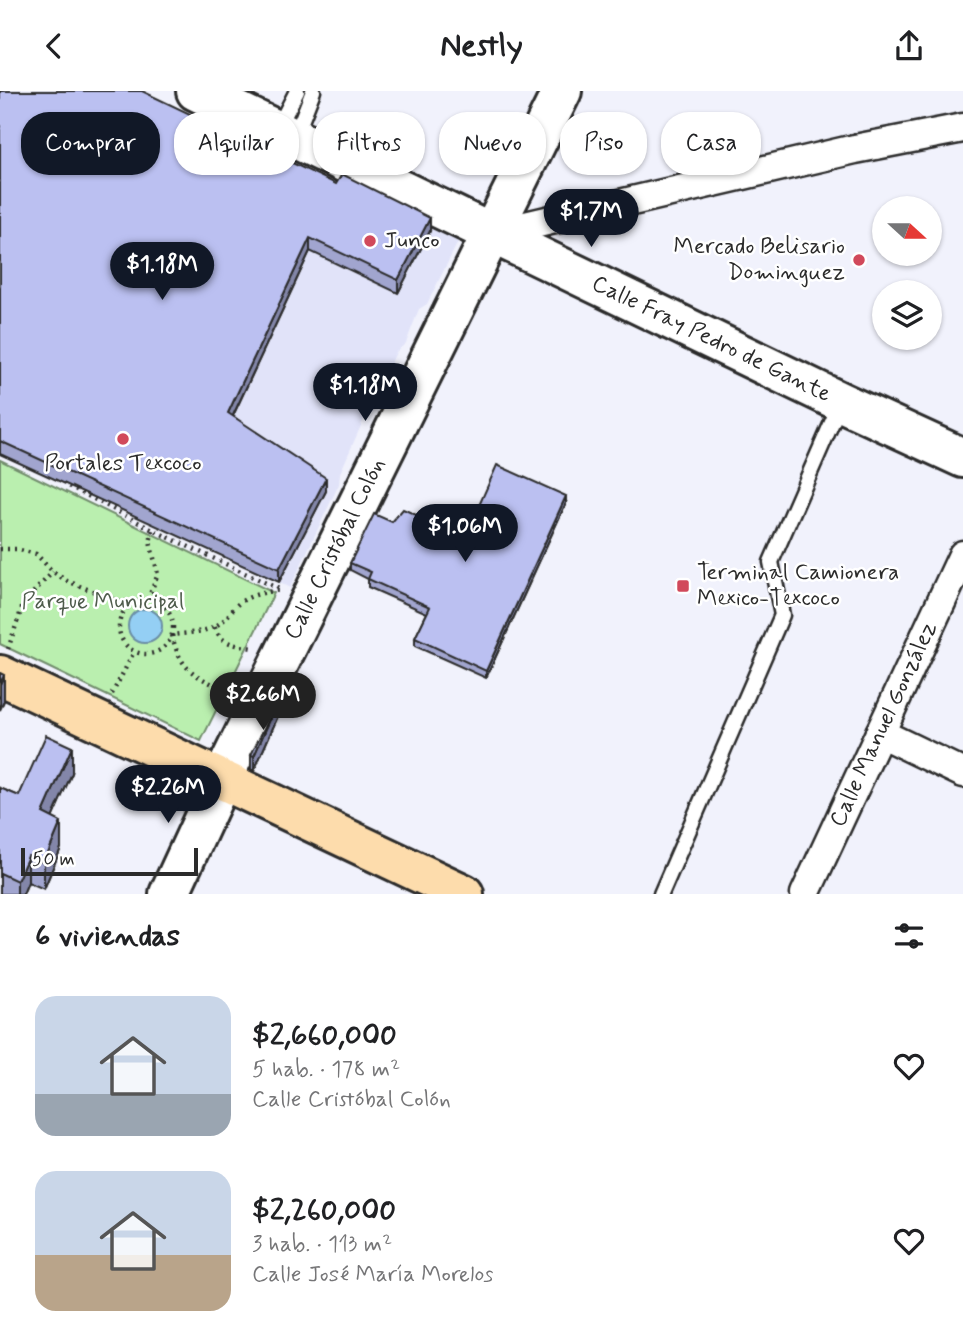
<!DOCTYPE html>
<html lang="es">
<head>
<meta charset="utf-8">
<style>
  :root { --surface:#fff; --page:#f2f2f2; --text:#202124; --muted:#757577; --accent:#111827 }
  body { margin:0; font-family:Mynerve,sans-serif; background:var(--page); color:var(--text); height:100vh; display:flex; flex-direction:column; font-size:26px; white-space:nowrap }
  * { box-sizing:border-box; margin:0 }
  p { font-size:23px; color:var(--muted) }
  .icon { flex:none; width:38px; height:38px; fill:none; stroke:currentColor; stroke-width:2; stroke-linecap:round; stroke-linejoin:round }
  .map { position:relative; height:803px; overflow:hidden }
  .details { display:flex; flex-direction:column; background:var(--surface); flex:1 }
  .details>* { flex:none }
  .guide { position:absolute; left:21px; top:21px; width:922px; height:63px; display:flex; gap:14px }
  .needle { width:46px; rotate:111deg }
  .tools { position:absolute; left:872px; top:105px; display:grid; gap:14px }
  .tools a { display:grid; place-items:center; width:70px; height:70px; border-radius:50%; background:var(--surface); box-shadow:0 2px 5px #0004; font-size:35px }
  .scale { position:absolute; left:21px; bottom:18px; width:177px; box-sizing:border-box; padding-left:7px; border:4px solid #2b2b2b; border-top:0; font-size:19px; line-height:24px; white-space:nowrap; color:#2b2b2b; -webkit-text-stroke:5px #fff; paint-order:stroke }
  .price { position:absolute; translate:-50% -60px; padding:0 16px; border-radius:24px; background:var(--accent); color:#fff; font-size:23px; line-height:46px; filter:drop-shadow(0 2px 4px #0008) }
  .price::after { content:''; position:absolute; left:50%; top:42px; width:21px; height:16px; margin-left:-10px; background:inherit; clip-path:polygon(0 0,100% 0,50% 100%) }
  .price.current { background:#222; color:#fff }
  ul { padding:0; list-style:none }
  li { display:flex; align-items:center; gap:21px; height:175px; padding:0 35px }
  li span { display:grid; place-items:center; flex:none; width:196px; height:140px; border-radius:21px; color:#555 }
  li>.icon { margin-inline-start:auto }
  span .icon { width:84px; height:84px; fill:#fffc; stroke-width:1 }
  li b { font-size:30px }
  h2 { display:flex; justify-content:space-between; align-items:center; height:84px; padding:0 35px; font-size:30px }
  .pill { padding:0 24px; border-radius:28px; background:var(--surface); box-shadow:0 2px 5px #0004; font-size:24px; line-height:63px }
  .pill.current { background:var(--accent); color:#fff }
  header { display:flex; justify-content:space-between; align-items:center; height:91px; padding:0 35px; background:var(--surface); font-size:32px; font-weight:700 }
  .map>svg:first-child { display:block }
  .built { fill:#e1e3f9 }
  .green { fill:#baefaf; stroke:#728d6d; stroke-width:2 }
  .water { fill:#94cff4; stroke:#6a8da4; stroke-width:2 }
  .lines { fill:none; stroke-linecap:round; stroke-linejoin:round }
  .lane-casing { stroke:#2b2b2b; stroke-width:19 }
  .street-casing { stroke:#2b2b2b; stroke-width:33 }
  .secondary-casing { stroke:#2b2b2b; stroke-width:44 }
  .primary-casing { stroke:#2b2b2b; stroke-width:44 }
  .path { stroke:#2b2b2b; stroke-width:4.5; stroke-dasharray:2 5; stroke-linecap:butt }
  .lane { stroke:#fff; stroke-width:14 }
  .street { stroke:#fff; stroke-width:28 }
  .secondary { stroke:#fff; stroke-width:38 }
  .primary { stroke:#fddcac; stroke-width:38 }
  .wall { fill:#a1a5cf; stroke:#2b2b2b; stroke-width:2 }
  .shaded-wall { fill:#8386a9; stroke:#2b2b2b; stroke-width:2 }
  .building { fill:#bbc0f1; stroke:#2b2b2b; stroke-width:2 }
  .poi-dot { fill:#d1495b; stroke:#fff; stroke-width:2.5 }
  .labels { text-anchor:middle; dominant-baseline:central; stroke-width:5; stroke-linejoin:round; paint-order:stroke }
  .poi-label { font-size:23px; fill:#2b2b2b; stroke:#fff; text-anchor:start }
  .street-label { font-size:23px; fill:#2b2b2b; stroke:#fff }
  .park-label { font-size:23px; fill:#4f5c4c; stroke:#fff }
</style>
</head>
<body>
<header><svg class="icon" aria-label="back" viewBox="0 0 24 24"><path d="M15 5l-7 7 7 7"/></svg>Nestly<svg class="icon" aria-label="share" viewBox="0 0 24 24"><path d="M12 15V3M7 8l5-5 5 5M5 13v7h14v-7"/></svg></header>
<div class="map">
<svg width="963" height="803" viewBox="0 0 963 803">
  <rect width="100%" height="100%" fill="#f1f2fc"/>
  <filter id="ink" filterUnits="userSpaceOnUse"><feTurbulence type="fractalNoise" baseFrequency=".0143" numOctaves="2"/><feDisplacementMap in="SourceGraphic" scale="14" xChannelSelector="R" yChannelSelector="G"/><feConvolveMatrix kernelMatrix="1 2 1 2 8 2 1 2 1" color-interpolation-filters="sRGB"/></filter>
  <g filter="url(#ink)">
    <path class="built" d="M0,0L374,112L459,149L427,213L419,218L406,252L396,261L383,290L384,300L373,321L364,328L340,382L339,393L290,497L0,353Z"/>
    <path class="green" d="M0,369L274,502L201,650L0,553Z"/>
    <circle class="water" cx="145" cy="535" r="17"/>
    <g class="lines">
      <defs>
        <g id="lane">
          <path d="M277,39L297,0"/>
          <path d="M295,46L313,0"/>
          <path d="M661,803L782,524L771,471L840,313"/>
        </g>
        <g id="street">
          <path d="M491,143L855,58L963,37"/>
          <path d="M880,642L963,682"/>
          <path id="s1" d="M805,803L963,464"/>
        </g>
        <g id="secondary">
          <path id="s2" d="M196,0L841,311L963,367"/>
          <path id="s3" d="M169,803L221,690L562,0"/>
        </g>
        <path id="primary" d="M0,584L464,803"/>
      </defs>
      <use href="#lane" class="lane-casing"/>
      <use href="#street" class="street-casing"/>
      <use href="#secondary" class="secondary-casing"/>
      <use href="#primary" class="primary-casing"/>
      <g class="path">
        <path d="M69,395L153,439L281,499"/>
        <path d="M0,458H16L36,463L53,481L67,490L120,511L134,510"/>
        <path d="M148,508L158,483L150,451L153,439"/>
        <circle cx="146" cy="536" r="27"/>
        <path d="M215,536C220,553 236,554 252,557"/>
        <path d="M8,558L24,511L53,481"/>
        <path d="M230,602C197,584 181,583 172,544C186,542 203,542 215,535C224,531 229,523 235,516C246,504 265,501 281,499"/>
        <path d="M112,603L134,561"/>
      </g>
      <use href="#lane" class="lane"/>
      <use href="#street" class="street"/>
      <use href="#secondary" class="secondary"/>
      <use href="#primary" class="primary"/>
    </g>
    <g class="wall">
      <path d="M0,0L430,140L398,202L310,160L233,325L326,400L279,491L0,363Z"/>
      <path d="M566,412L486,587L415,555V547L427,522L368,496V488L350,479V472L465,446Z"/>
      <path d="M285,609L254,680L251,678V664Z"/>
      <path d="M72,682L52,727L61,757L44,798L28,791L23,803H0V697L19,705Z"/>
    </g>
    <g class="shaded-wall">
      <path d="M430,127V140L398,202V189Z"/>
      <path d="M310,147V160L228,335V322Z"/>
      <path d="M326,387V400L279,491V478Z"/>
      <path d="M566,405V412L486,587V580Z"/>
      <path d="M4,584V610L0,619V593Z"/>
      <path d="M285,594V609L254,680V665Z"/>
      <path d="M72,656V682L43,748V722Z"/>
      <path d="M61,731V757L44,798V772Z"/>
      <path d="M28,765V791L23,803H17V790Z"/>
    </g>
    <g class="building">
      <path d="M0,0H142L336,93L342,83L430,127L398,189L310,147L228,322L326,387L279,478L0,350Z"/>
      <path d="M497,374L566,405L486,580L415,547L430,516L368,488L371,481L350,472L374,423L392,431L403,418L465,446Z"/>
      <path d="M0,582L4,584L0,593Z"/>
      <path d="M285,594L254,665L251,664Z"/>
      <path d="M46,644L72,656L43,722L61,731L44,772L28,765L17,790L0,782V697L19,705Z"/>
    </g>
  </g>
  <g class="poi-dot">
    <circle cx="370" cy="150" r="7"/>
    <circle cx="859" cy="169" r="7"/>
    <circle cx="123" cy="348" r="7"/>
    <rect x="676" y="488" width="14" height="14" rx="3.5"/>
  </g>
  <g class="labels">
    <g class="poi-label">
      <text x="384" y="150">Junco</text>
      <text x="845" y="156" text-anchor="end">Mercado Belisario<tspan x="845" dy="26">Dominguez</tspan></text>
      <text x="123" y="373" text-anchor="middle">Portales Texcoco</text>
      <text x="697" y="482">Terminal Camionera<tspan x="697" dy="26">Mexico-Texcoco</tspan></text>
    </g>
    <g class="street-label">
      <text stroke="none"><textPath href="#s2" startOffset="572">Calle Fray Pedro de Gante</textPath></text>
      <text stroke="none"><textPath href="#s3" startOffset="383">Calle Cristóbal Colón</textPath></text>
      <text stroke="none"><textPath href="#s1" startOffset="187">Calle Manuel González</textPath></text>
    </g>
    <g class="park-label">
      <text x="103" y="511">Parque Municipal</text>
    </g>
  </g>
</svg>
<div class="tools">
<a><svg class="needle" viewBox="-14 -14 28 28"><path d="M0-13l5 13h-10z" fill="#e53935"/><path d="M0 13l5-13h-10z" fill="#757577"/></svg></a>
<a><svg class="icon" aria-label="layers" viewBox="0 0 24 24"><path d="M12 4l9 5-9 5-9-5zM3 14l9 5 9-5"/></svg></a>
</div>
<div class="scale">50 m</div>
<b class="price" style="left:591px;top:158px">$1.7M</b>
<b class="price" style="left:162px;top:211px">$1.18M</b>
<b class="price" style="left:365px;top:332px">$1.18M</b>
<b class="price" style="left:465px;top:473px">$1.06M</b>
<b class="price current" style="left:263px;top:641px">$2.66M</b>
<b class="price" style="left:168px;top:734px">$2.26M</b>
<div class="guide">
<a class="pill current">Comprar</a>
<a class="pill">Alquilar</a>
<a class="pill">Filtros</a>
<a class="pill">Nuevo</a>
<a class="pill">Piso</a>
<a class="pill">Casa</a>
</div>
</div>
<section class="details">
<h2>6 viviendas<svg class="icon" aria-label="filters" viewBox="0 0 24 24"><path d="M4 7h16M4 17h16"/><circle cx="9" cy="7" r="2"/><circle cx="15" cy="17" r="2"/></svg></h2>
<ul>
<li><span style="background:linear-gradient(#c9d6e8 70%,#9aa5b1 0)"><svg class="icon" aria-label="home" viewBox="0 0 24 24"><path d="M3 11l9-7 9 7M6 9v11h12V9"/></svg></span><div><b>$2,660,000</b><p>5 hab. · 178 m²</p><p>Calle Cristóbal Colón</p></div><svg class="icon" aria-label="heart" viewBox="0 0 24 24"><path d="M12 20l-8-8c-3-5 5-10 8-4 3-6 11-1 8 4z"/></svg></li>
<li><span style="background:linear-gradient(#c9d6e8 60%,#b9a48a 0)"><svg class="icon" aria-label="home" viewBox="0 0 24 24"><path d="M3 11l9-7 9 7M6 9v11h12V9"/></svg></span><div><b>$2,260,000</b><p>3 hab. · 113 m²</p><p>Calle José María Morelos</p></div><svg class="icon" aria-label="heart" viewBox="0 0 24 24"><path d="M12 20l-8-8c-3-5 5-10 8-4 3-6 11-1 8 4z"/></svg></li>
</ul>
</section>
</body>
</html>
